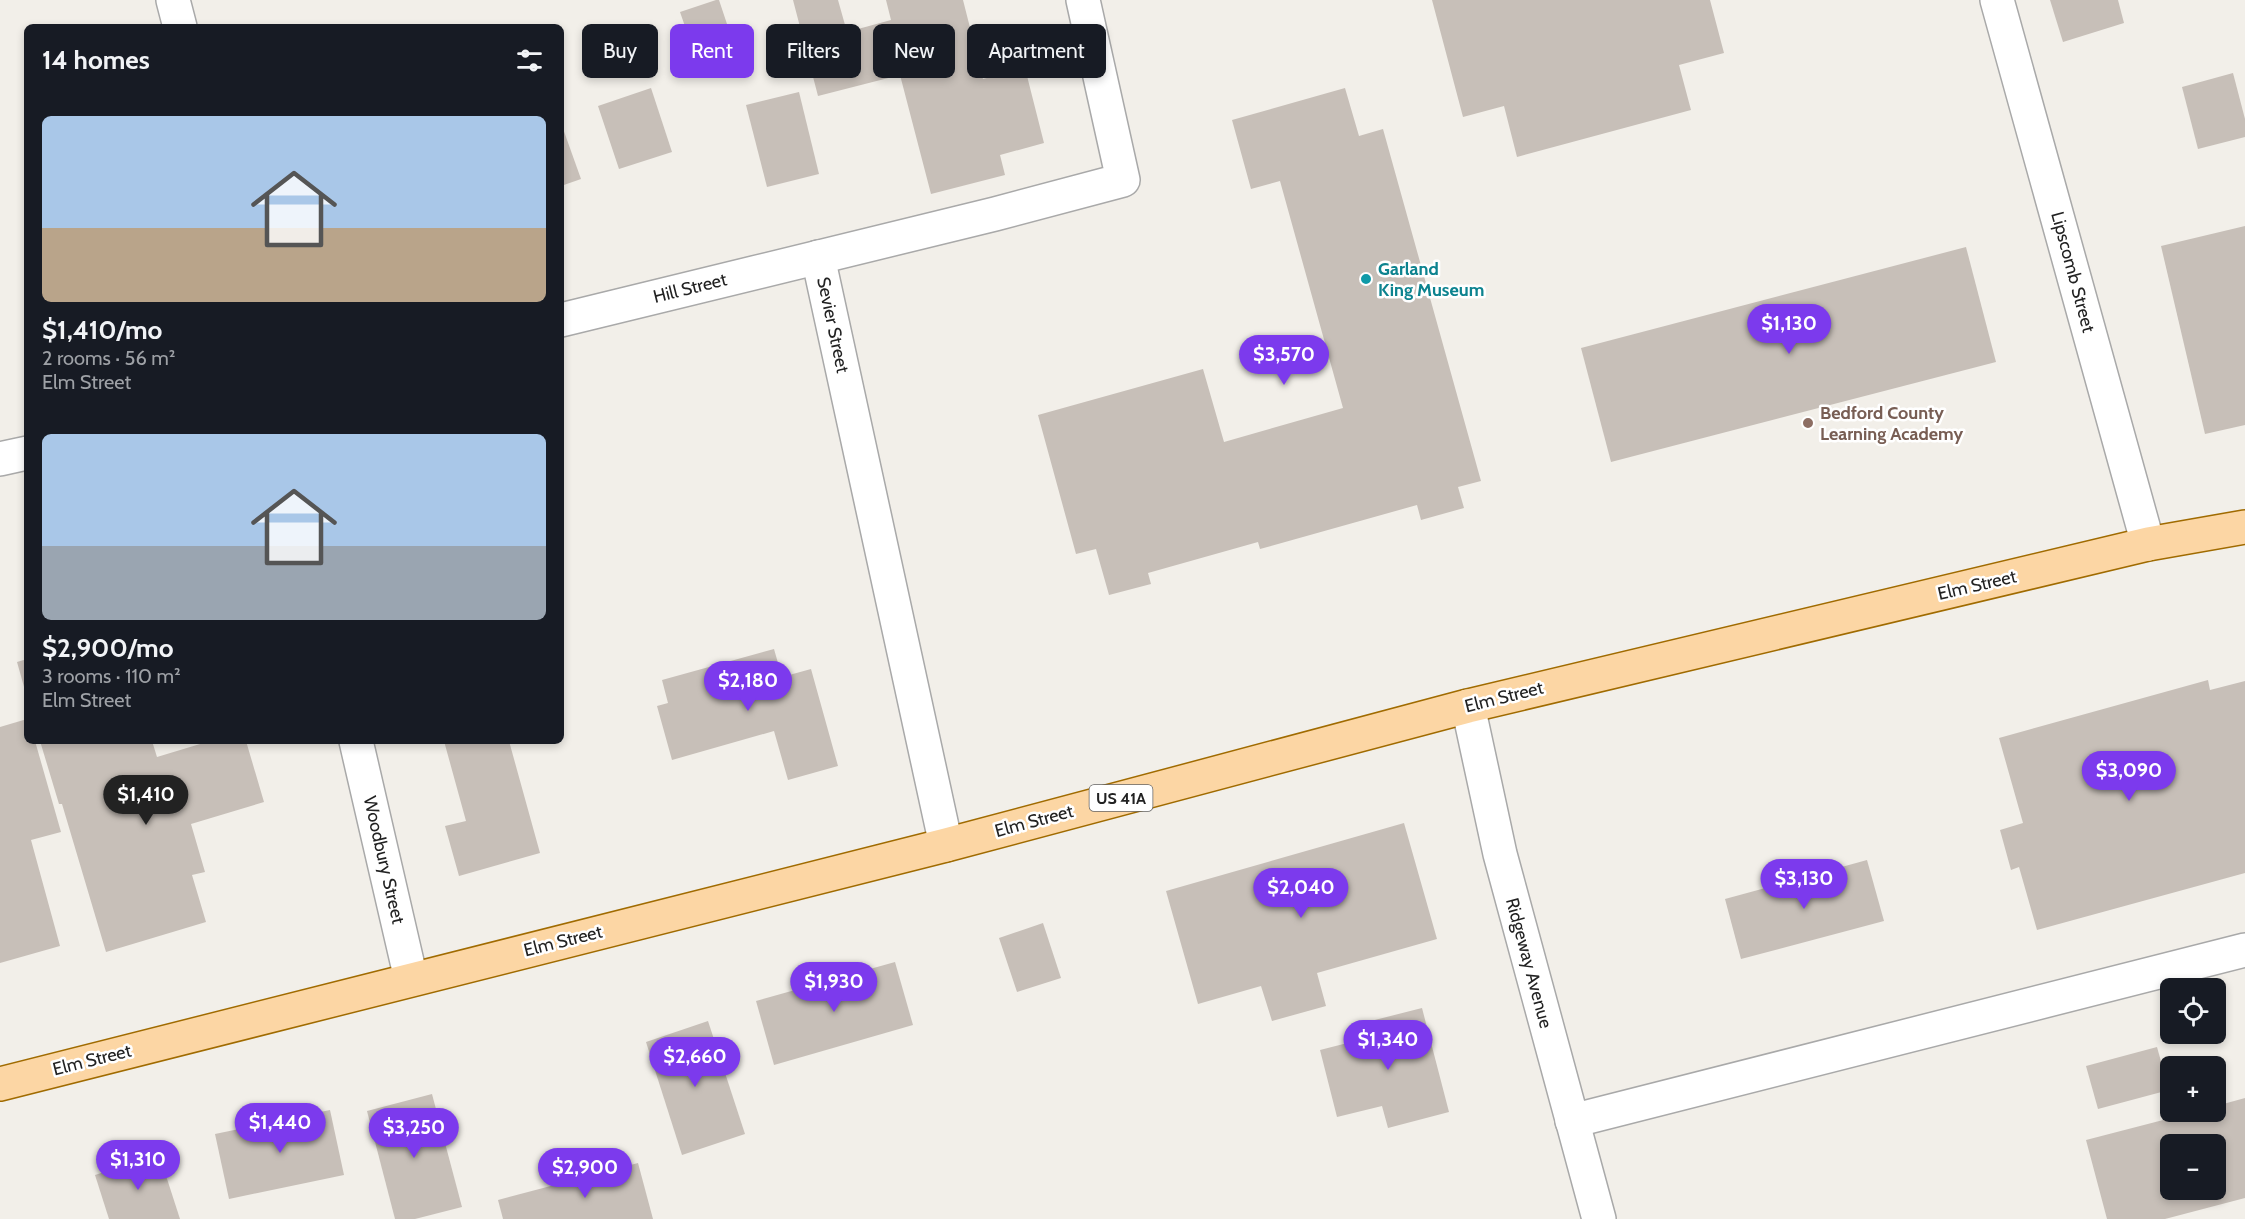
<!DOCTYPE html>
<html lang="en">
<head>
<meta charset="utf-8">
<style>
  :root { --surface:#171b24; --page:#20242c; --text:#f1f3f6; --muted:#9ea1a6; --accent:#7c3aed }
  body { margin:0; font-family:Cabin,sans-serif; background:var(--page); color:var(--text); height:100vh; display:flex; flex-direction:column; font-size:22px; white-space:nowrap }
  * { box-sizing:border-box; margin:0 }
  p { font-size:20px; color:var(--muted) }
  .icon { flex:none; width:33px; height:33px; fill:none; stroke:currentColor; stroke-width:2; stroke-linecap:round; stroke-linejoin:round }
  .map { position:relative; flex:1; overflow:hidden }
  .details { position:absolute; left:24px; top:24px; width:540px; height:720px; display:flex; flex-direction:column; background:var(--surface); border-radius:9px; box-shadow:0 3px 9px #0003 }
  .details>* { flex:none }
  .hud { position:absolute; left:582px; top:24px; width:570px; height:54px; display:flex; gap:12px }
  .tools { position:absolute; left:2160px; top:978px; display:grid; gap:12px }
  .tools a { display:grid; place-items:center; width:66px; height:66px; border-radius:9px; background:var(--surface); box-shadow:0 3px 9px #0003; font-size:30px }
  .price { position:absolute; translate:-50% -51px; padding:0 14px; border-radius:21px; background:var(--accent); color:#fff; font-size:20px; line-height:39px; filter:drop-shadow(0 2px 3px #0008) }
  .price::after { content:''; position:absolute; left:50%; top:36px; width:18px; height:14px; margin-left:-9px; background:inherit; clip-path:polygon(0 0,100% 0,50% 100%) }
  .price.on { background:#222; color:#fff }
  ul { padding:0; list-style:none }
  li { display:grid; align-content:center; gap:12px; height:318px; padding:0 18px }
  li span { display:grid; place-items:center; height:186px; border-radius:9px; color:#555 }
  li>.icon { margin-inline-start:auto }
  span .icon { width:108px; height:108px; fill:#fffc; stroke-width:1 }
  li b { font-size:26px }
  h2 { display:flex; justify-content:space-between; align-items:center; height:72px; padding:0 18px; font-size:26px }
  .chip { padding:0 21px; border-radius:9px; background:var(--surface); box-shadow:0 3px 9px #0003; font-size:21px; line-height:54px }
  .chip.on { background:var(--accent); color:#fff }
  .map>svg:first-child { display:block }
  .building { fill:#c7bfb8; fill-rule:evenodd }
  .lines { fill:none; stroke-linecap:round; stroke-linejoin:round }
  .minor-casing { stroke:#a9a9a9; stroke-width:36 }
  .major-casing { stroke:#a06b00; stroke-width:36 }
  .minor { stroke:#fff; stroke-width:33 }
  .major { stroke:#fcd6a4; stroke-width:33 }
  .culture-dot { fill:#0f9aa8; stroke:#fff; stroke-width:2 }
  .education-dot { fill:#8d6e63; stroke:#fff; stroke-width:2 }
  .labels { text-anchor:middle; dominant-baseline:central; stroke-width:5; stroke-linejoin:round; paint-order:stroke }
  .shield { fill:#fff; stroke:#646464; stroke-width:1.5 }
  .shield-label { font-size:16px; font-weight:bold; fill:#222 }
  .culture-label { font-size:18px; font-weight:bold; fill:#0d838f; stroke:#fff; text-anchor:start }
  .street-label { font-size:18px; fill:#222; stroke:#fff }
  .education-label { font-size:18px; font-weight:bold; fill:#785e54; stroke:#fff; text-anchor:start }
</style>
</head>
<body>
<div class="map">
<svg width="2245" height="1219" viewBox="0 0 2245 1219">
  <rect width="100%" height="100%" fill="#f2efe9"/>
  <g class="building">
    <path d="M716,0H719L734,45L696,58L680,12Z"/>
    <path d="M793,0H838L847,32L891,20L886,0H963L983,79L1025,68L1044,143L1000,155L1005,175L931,194L900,75L818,96Z"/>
    <path d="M1432,0H1710L1724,53L1679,65L1691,110L1517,157L1504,106L1463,117Z"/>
    <path d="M2050,0H2118L2124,23L2063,42Z"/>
    <path d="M2233,73L2245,119V137L2198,149L2182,87Z"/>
    <path d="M651,88L672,152L619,169L598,106Z"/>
    <path d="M1345,88L1359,136L1383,129L1481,481L1458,487L1464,508L1421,520L1417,505L1260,549L1258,542L1148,573L1151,584L1109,595L1096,549L1076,554L1038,415L1203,369L1224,442L1343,408L1280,181L1251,189L1232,120Z"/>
    <path d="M799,92L819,174L767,187L746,105Z"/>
    <path d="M561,123L581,179L561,186Z"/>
    <path d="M2245,226V425L2205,434L2161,246Z"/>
    <path d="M1966,247L1996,362L1611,462L1581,348Z"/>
    <path d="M774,649L782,677L811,669L838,766L788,780L774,731L672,760L657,706L668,703L662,680Z"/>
    <path d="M27,659V694H26L17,662Z"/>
    <path d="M2208,680L2210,690L2245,681V873L2037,930L2019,867L2011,870L2000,830L2023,823L1999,738Z"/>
    <path d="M27,719V741H35L61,832L31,840L60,946L0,963V727Z"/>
    <path d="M40,741H152L157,757L210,741H246L264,802L191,824L205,872L192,875L206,922L106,952L62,804H59Z"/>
    <path d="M444,741H509L540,853L459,876L445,826L466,821Z"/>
    <path d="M1404,823L1437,939L1317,973L1326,1006L1272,1021L1261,986L1198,1004L1166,891Z"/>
    <path d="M1867,860L1884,921L1741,959L1725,899Z"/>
    <path d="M1043,923L1061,978L1017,992L999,938Z"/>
    <path d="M895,962L913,1025L774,1065L756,1001Z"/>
    <path d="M1422,1008L1449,1112L1388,1128L1382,1106L1337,1117L1320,1050L1363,1039L1359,1024Z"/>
    <path d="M708,1021L745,1134L682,1155L646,1042Z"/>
    <path d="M2157,1047L2169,1090L2098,1109L2086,1066Z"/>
    <path d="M432,1094L462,1207L415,1219H395L367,1111Z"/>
    <path d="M2245,1098V1198L2165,1219H2107L2086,1140L2194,1112H2216V1106ZM2170,1144H2216V1190H2170Z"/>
    <path d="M330,1110L344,1175L229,1199L215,1134Z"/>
    <path d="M159,1154L180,1219H109L95,1175Z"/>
    <path d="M638,1163L653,1219H503L498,1200Z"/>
  </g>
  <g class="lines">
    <defs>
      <g id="minor">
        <path d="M173,0L180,27"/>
        <path d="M1997,0L2148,544"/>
        <path d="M818,257L946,845"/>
        <path d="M561,320L995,214L1123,180L1083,0"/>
        <path d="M0,459L27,453"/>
        <path d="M1468,706L1500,854L1599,1219"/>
        <path d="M356,741L411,979"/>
        <path d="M1572,1121L2245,950"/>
      </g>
      <path id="major" d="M0,1084L946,845L1468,706L2148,544L2245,527"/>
    </defs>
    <use href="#minor" class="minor-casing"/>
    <use href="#major" class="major-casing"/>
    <use href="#minor" class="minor"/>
    <use href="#major" class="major"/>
  </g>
  <circle class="culture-dot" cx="1366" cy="279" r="6"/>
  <circle class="education-dot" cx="1808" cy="423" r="6"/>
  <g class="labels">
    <rect class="shield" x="1089.5" y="785" width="63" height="26" rx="4.5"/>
    <g class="shield-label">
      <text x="1121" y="798">US 41A</text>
    </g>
    <g class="culture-label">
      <text x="1378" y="269">Garland<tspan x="1378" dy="21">King Museum</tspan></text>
    </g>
    <g class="street-label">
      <text transform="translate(2073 272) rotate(75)">Lipscomb Street</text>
      <text transform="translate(690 288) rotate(-14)">Hill Street</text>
      <text transform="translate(833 325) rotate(78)">Sevier Street</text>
      <text transform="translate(1977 585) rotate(-13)">Elm Street</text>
      <text transform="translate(1504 697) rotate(-14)">Elm Street</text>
      <text transform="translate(1034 821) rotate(-15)">Elm Street</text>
      <text transform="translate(384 860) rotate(77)">Woodbury Street</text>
      <text transform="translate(563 941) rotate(-14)">Elm Street</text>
      <text transform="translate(1529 963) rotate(75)">Ridgeway Avenue</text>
      <text transform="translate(92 1060) rotate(-14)">Elm Street</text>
    </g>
    <g class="education-label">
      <text x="1820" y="413">Bedford County<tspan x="1820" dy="21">Learning Academy</tspan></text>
    </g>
  </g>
</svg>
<div class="tools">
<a><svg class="icon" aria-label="locate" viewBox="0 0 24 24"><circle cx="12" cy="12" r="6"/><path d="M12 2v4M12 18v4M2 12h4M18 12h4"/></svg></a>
<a>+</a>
<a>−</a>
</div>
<b class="price" style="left:1789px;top:355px">$1,130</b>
<b class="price" style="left:1284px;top:386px">$3,570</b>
<b class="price" style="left:748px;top:712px">$2,180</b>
<b class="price" style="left:2129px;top:802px">$3,090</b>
<b class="price on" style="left:146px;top:826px">$1,410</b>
<b class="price" style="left:1804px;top:910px">$3,130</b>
<b class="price" style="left:1301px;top:919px">$2,040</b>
<b class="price" style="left:834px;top:1013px">$1,930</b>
<b class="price" style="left:1388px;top:1071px">$1,340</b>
<b class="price" style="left:695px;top:1088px">$2,660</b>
<b class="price" style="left:280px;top:1154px">$1,440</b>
<b class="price" style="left:414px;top:1159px">$3,250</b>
<b class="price" style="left:138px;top:1191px">$1,310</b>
<b class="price" style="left:585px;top:1199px">$2,900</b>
<div class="hud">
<a class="chip">Buy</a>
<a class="chip on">Rent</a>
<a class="chip">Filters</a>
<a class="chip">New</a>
<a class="chip">Apartment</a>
</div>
<section class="details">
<h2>14 homes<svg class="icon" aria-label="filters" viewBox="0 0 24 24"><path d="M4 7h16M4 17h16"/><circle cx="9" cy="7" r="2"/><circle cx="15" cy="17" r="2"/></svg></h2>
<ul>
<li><span style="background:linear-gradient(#a9c7e8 60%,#b9a48a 0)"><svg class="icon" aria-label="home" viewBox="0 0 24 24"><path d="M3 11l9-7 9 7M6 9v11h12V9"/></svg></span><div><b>$1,410/mo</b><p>2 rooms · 56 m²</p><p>Elm Street</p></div></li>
<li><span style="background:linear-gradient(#a9c7e8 60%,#9aa5b1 0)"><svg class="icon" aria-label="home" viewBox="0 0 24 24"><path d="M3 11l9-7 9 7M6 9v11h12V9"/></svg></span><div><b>$2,900/mo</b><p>3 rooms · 110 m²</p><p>Elm Street</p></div></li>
</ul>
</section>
</div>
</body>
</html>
